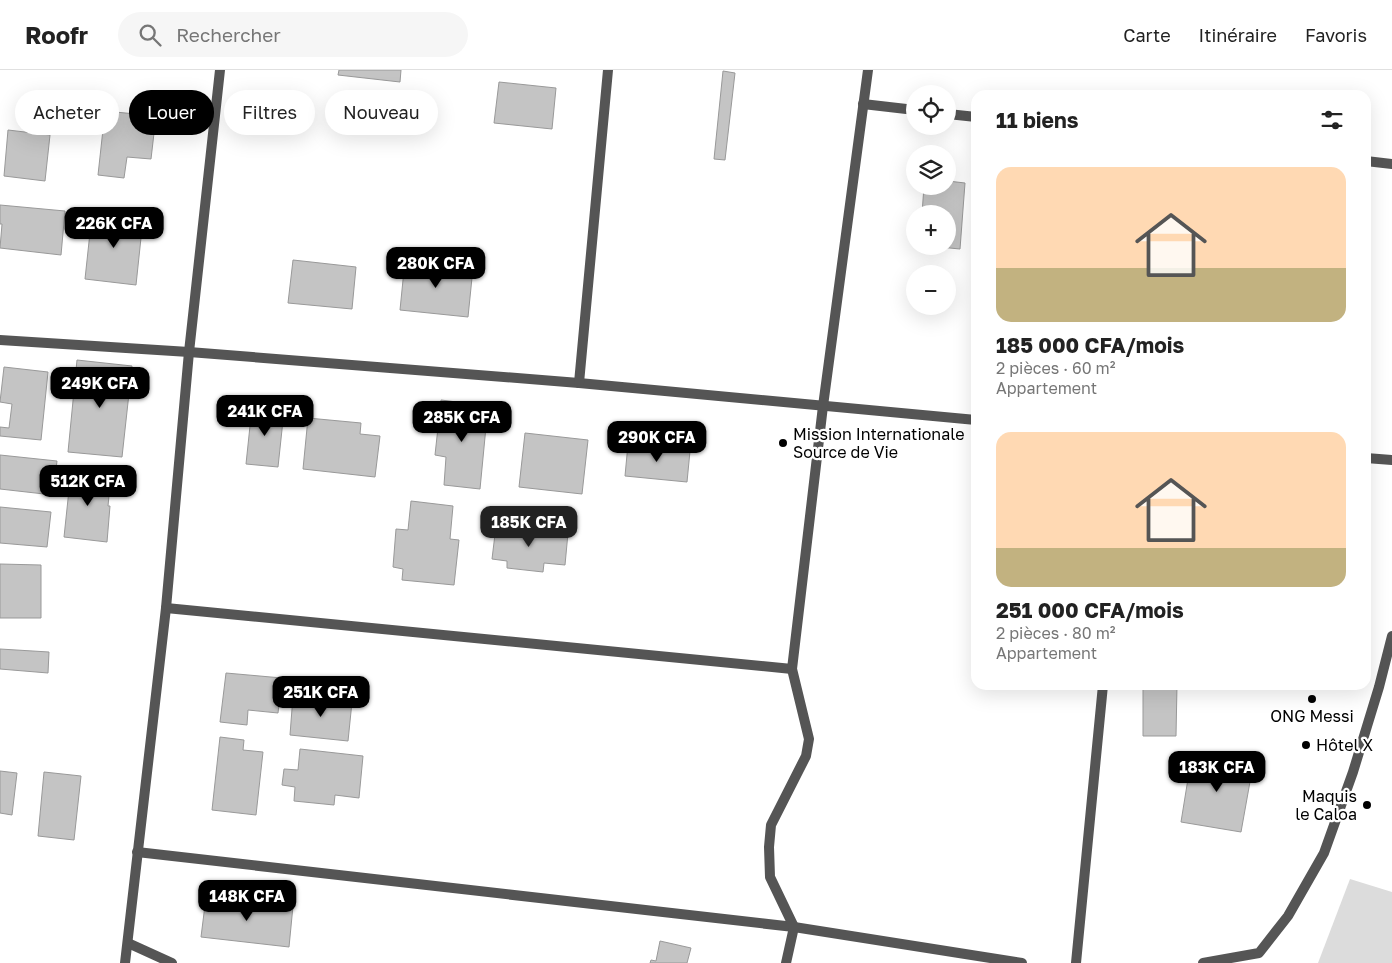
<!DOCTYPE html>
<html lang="fr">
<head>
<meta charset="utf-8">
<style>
  :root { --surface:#fff; --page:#f6f6f6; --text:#222; --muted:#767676; --line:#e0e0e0; --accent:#000 }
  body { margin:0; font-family:"Golos Text",sans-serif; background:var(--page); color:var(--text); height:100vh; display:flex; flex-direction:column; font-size:19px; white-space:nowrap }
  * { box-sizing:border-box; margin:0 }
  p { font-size:16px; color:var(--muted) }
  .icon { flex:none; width:28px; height:28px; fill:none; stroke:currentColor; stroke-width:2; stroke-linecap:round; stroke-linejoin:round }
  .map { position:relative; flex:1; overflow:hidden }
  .details { position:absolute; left:971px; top:20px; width:400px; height:600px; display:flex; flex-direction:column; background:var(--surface); border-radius:15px; box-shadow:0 5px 20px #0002 }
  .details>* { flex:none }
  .hud { position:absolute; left:15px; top:20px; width:475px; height:45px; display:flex; gap:10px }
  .tools { position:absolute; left:906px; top:15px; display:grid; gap:10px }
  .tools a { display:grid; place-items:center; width:50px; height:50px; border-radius:50%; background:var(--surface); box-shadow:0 5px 20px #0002; font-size:25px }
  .price { position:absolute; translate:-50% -42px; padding:0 11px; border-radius:10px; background:var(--accent); color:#fff; font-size:16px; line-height:32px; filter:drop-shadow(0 1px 2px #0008) }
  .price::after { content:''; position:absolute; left:50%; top:30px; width:15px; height:11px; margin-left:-8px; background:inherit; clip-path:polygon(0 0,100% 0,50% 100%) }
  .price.on { background:#222; color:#fff }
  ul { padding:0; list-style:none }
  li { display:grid; align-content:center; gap:10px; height:265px; padding:0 25px }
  li span { display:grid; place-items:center; height:155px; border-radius:15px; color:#555 }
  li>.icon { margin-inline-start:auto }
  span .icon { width:90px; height:90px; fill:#fffc; stroke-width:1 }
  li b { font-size:21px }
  h2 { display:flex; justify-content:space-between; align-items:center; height:60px; padding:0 25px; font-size:21px }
  .chip { padding:0 18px; border-radius:22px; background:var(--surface); box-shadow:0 5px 20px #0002; font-size:18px; line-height:45px }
  .chip.on { background:var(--accent); color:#fff }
  header { display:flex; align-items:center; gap:30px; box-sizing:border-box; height:70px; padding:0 25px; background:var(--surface); border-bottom:1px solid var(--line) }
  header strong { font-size:24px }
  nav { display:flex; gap:28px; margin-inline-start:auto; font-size:18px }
  .search { width:350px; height:45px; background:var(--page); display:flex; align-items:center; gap:12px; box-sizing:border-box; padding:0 18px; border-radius:28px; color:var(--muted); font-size:19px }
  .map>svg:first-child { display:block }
  .green { fill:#dcdcdc }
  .building { fill:#c4c4c4; stroke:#999 }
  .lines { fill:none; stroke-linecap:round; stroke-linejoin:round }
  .minor { stroke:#555; stroke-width:10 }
  .poi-dot { fill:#000; stroke:#fff; stroke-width:2 }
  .labels { text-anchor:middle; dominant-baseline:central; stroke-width:4.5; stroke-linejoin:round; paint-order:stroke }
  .poi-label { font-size:16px; fill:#000; stroke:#fff; text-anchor:start }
</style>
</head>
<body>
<header>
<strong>Roofr</strong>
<div class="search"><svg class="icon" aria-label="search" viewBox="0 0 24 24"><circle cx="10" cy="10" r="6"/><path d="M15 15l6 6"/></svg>Rechercher</div>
<nav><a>Carte</a><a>Itinéraire</a><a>Favoris</a></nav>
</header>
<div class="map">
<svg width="1392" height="893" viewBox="0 0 1392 893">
  <rect width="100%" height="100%" fill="#fff"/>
  <path class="green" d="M1350,809L1392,822V893H1318Z"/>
  <g class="building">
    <path d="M339,0H401L400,12L338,5Z"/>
    <path d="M723,1L735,3L725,90L714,89Z"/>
    <path d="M499,12L556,18L552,59L494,53Z"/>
    <path d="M41,28L93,33L91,58L39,52Z"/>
    <path d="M105,41L156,46L151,89L127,87L124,108L98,105Z"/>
    <path d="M8,60L50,65L45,111L4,106Z"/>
    <path d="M948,111L965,113L960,179L929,176H948V144H922L924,116H948Z"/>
    <path d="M0,135L65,141L61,185L0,178L2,154H0Z"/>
    <path d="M92,144L143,149L136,215L85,209Z"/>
    <path d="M293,190L356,197L352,239L288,233Z"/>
    <path d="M405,190L473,198L468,247L400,240Z"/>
    <path d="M77,290L132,296L122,387L68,382Z"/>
    <path d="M4,297L48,302L41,370L0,366V357L9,358L12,334L0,332Z"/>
    <path d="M441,330L488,336L480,419L444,415L446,387L435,385Z"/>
    <path d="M252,337L284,341L278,397L246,394Z"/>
    <path d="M308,348L361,353L360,364L380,366L375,407L303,399Z"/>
    <path d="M525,363L588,370L582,424L519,417Z"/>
    <path d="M628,374L690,381L687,412L625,406Z"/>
    <path d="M0,385L57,391L53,425L0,419Z"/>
    <path d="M71,401L111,405L108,436H110L107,472L64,467Z"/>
    <path d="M411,431L453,436L450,469L459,470L454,515L402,510L403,499L393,497L396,459L408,460Z"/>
    <path d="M0,437L51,442L47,477L0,473Z"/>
    <path d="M496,456L568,463L565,495L544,493L543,502L507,498V491L492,489Z"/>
    <path d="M0,494L41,495V548H0Z"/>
    <path d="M0,579L49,582L48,603L0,599Z"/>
    <path d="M226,603L282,608L278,643L248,640L247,655L220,652Z"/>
    <path d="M1143,615H1177L1176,666H1143Z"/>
    <path d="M293,626L352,632L348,671L290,665Z"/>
    <path d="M220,667L244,670L243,680L263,682L256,745L212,740Z"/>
    <path d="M300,679L363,686L359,728L335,725L334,735L294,731L295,717L282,715L284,699L298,700Z"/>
    <path d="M1192,684L1253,695L1241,762L1181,752Z"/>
    <path d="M0,701L17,703L12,745L0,743Z"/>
    <path d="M44,702L81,706L74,770L38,766Z"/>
    <path d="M206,827L293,836L289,877L201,867Z"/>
    <path d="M660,871L691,878L687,893H650L651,890L656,891Z"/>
  </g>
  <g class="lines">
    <g class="minor">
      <path d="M863,34L915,40"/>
      <path d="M948,44L976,47"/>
      <path d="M1366,91L1392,94"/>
      <path d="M0,270L189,282L579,313L976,350"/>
      <path d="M579,313L608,0"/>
      <path d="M1366,388L1392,390"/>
      <path d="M166,538L792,599"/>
      <path d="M137,782L794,857L1022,893"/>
      <path d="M128,873L172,893"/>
      <path d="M125,893L166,538L189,282L220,0"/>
      <path d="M786,893L794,857L770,807L769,777L771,755L806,686L809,669L792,599L823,336L868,0"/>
      <path d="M1076,893L1103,615"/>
      <path d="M1203,893L1259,883L1288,846L1324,783L1353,702L1379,617L1392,566"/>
    </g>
  </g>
  <g class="poi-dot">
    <circle cx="783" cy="373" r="5"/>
    <circle cx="1312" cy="629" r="5"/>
    <circle cx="1306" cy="675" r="5"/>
    <circle cx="1367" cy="735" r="5"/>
  </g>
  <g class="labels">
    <g class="poi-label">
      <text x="793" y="364">Mission Internationale<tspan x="793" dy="18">Source de Vie</tspan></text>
      <text x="1312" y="646" text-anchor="middle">ONG Messi</text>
      <text x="1316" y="675">Hôtel X</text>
      <text x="1357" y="726" text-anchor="end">Maquis<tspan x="1357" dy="18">le Caloa</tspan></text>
    </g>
  </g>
</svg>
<div class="tools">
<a><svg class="icon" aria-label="locate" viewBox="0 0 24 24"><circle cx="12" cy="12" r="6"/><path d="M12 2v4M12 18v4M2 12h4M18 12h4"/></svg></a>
<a><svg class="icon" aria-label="layers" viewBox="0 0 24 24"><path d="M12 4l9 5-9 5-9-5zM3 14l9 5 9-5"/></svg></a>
<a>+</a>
<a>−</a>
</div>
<b class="price" style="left:114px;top:179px">226K CFA</b>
<b class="price" style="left:436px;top:219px">280K CFA</b>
<b class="price" style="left:100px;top:339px">249K CFA</b>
<b class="price" style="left:265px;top:367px">241K CFA</b>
<b class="price" style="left:462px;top:373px">285K CFA</b>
<b class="price" style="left:657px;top:393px">290K CFA</b>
<b class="price" style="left:88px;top:437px">512K CFA</b>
<b class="price on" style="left:529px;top:478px">185K CFA</b>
<b class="price" style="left:321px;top:648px">251K CFA</b>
<b class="price" style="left:1217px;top:723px">183K CFA</b>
<b class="price" style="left:247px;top:852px">148K CFA</b>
<div class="hud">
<a class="chip">Acheter</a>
<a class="chip on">Louer</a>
<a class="chip">Filtres</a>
<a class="chip">Nouveau</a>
</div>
<section class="details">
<h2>11 biens<svg class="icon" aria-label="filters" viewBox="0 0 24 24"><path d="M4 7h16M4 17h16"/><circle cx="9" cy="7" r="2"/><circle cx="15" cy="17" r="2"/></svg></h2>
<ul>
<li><span style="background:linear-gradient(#ffd9b3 65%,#c2b280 0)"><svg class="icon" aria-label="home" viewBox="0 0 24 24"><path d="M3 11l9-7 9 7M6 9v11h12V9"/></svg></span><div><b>185 000 CFA/mois</b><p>2 pièces · 60 m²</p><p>Appartement</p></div></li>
<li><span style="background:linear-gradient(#ffd9b3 75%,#c2b280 0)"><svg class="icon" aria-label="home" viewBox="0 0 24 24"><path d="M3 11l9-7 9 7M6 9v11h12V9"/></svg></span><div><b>251 000 CFA/mois</b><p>2 pièces · 80 m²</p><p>Appartement</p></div></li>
</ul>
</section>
</div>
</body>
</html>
